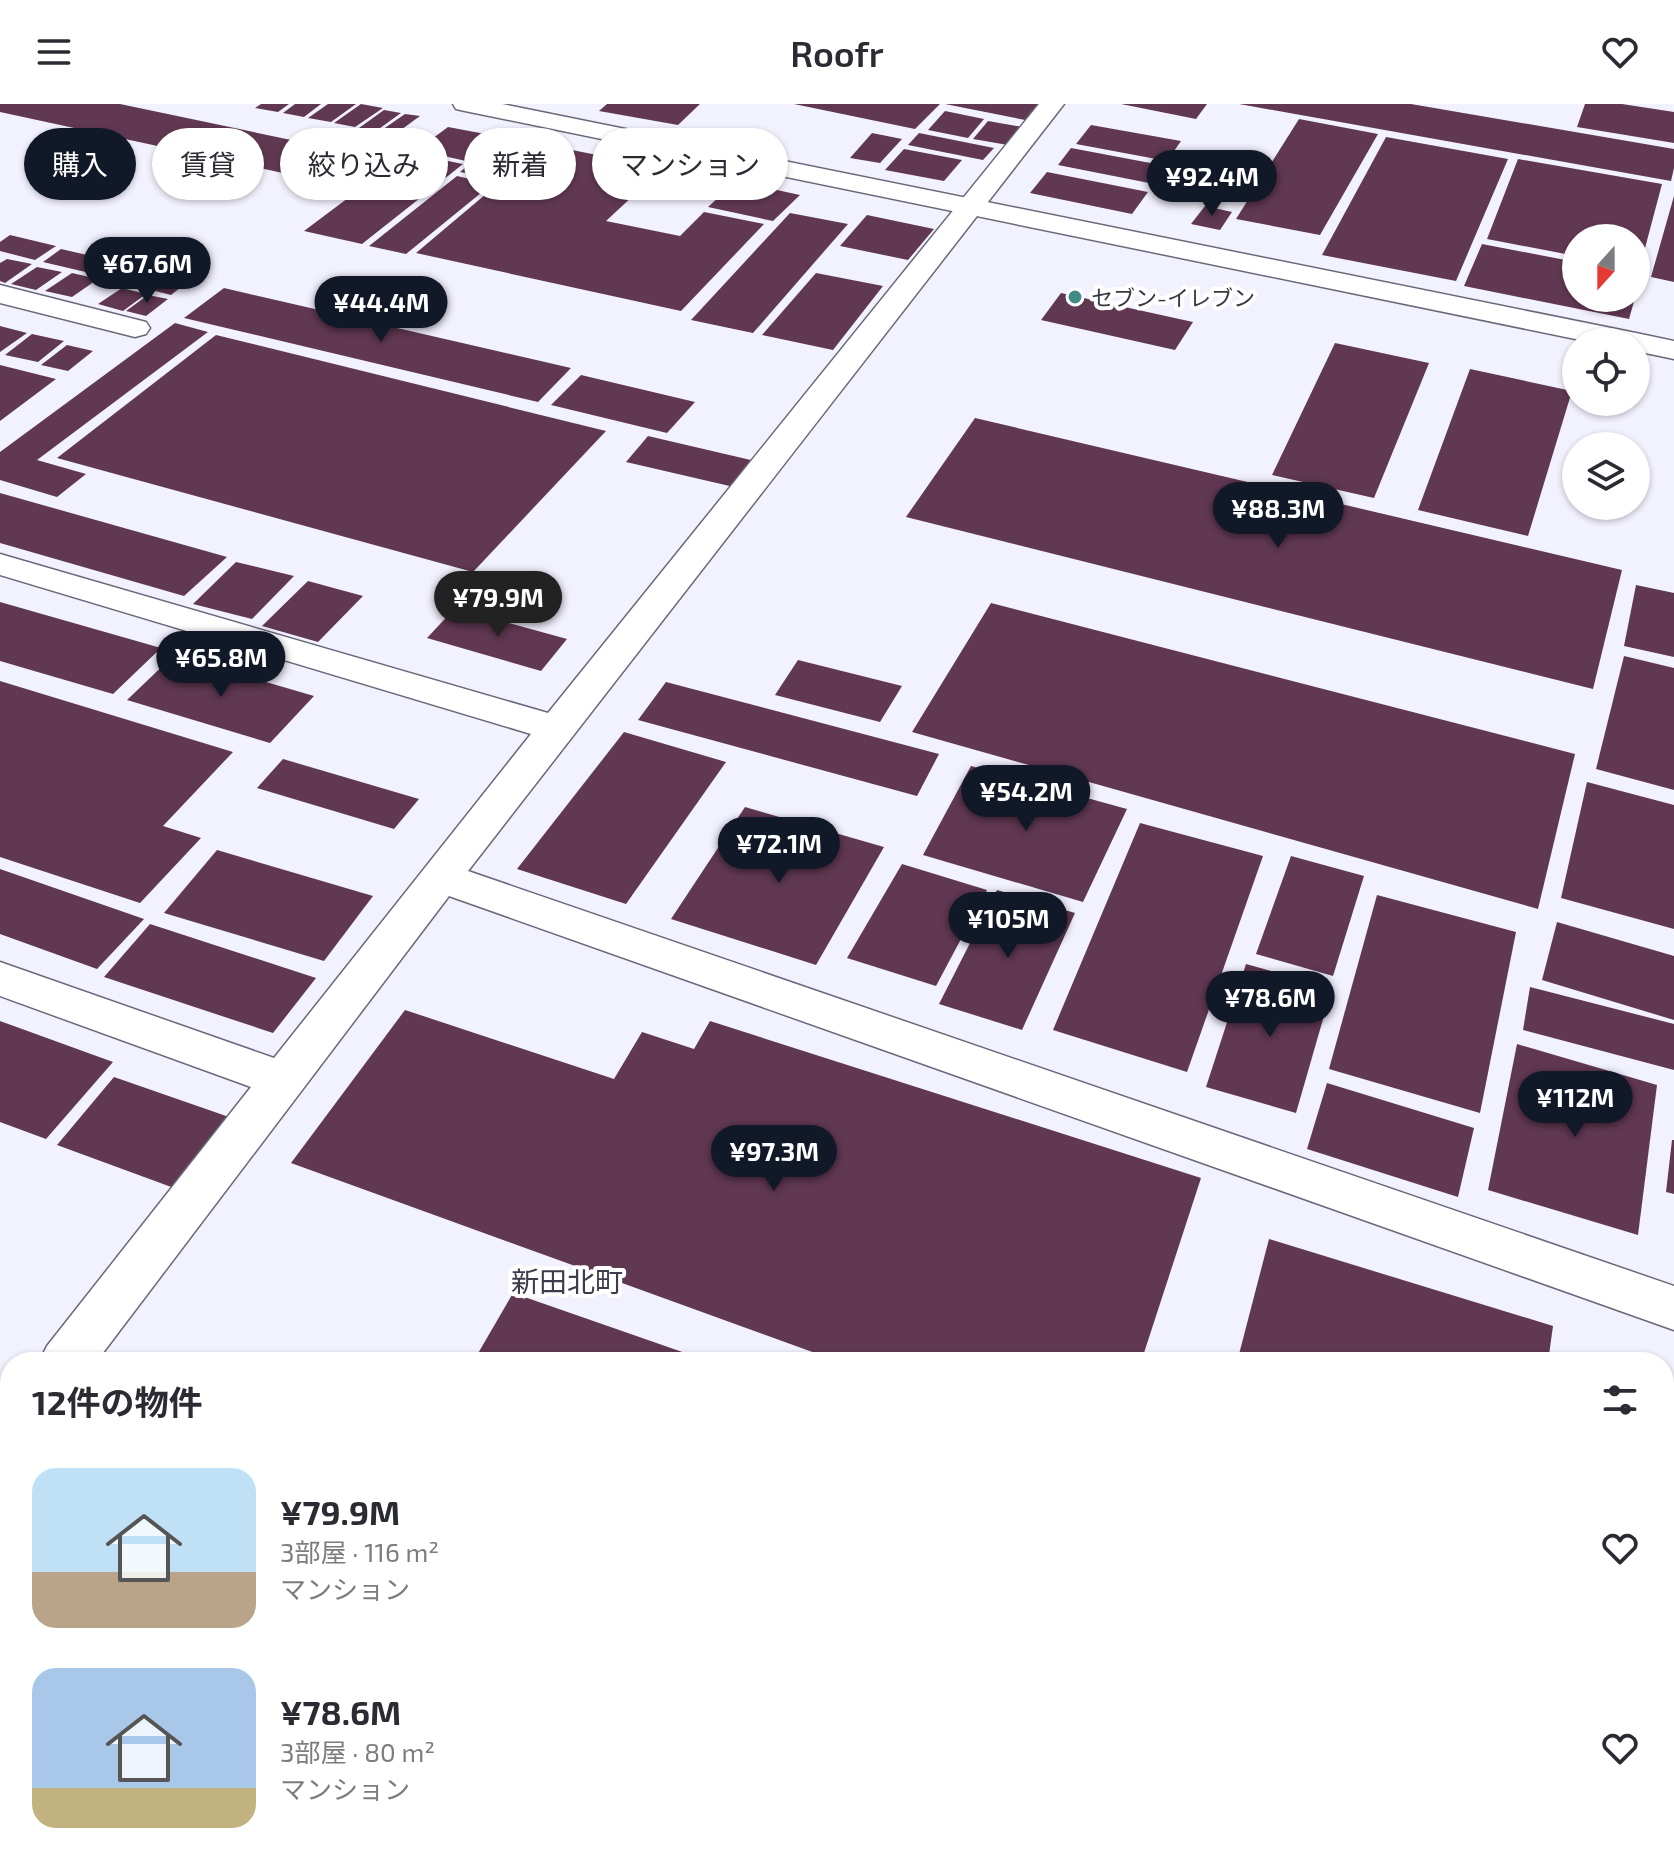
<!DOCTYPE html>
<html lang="ja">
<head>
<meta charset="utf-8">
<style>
  :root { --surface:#fff; --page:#f2f2f3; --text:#2b2b33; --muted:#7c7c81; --accent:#111827 }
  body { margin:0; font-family:"Exo 2","Noto Sans JP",sans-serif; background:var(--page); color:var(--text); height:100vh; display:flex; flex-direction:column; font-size:30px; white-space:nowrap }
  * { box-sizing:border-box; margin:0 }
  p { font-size:26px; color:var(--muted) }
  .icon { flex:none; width:44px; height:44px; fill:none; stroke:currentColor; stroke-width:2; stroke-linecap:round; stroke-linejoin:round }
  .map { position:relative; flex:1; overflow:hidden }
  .panel { position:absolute; left:0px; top:1248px; width:1674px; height:514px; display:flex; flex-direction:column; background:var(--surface); border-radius:32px 32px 0 0; box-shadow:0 2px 6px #0004 }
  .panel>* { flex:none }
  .hud { position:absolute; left:24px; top:24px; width:800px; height:72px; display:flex; gap:16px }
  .needle { width:52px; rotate:201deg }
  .controls { position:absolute; left:1562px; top:120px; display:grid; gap:16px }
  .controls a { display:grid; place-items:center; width:88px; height:88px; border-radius:50%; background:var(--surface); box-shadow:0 2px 6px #0004; font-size:40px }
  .price { position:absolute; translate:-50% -68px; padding:0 18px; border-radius:28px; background:var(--accent); color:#fff; font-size:26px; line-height:52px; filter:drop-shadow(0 2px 4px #0008) }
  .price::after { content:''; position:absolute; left:50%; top:48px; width:24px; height:18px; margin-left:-12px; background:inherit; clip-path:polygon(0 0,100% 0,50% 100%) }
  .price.on { background:#222; color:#fff }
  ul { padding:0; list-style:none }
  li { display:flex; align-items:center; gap:24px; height:200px; padding:0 32px }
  li span { display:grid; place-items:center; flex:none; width:224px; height:160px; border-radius:24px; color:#555 }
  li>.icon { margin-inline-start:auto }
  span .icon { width:96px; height:96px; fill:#fffc; stroke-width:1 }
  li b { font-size:34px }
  h2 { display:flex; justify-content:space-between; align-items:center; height:96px; padding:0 32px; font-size:34px }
  .pill { padding:0 28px; border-radius:36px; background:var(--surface); box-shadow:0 2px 6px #0004; font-size:28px; line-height:72px }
  .pill.on { background:var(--accent); color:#fff }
  header { display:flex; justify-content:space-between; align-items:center; height:104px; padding:0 32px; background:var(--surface); font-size:36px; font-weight:600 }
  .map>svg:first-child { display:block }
  .building { fill:#613852 }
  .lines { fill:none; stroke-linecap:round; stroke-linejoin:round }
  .street-casing { stroke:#6a687b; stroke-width:3 }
  .secondary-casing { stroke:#6a687b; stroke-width:3 }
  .street { fill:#fff; fill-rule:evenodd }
  .secondary { fill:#fff; fill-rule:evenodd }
  .poi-dot { fill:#448b86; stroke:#fff; stroke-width:3 }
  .labels { text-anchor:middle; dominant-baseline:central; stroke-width:8; stroke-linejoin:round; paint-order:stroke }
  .far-poi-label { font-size:22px; fill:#393740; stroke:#fff; text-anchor:start }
  .neighbourhood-label { font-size:28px; fill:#3d3b4c; stroke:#fff }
</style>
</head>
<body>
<header><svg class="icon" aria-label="menu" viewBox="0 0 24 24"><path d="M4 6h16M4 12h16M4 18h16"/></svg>Roofr<svg class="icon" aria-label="heart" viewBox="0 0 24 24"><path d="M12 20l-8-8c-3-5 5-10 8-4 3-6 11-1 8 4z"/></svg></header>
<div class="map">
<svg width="1674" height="1761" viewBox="0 0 1674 1761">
  <rect width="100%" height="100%" fill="#f2f1fe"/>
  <g class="building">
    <path d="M0,0H120L358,50L320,77L0,8Z"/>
    <path d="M261,0H289L278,8L255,4Z"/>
    <path d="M295,0H321L304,13L283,9Z"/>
    <path d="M328,0H356L331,18L308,14Z"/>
    <path d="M361,0L383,4L355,23L334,19Z"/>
    <path d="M607,0H700L678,21L599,7Z"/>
    <path d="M794,0H940L915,25Z"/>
    <path d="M945,0H1039L1025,16Z"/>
    <path d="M1121,0H1207L1196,15Z"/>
    <path d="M1239,0H1411L1674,45V64L1671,77Z"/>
    <path d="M1585,0H1622L1674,8V39L1577,23Z"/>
    <path d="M384,6L401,9L376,27L359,24Z"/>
    <path d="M945,7L984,15L968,34L928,26Z"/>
    <path d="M405,10L420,12L394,31L379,28Z"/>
    <path d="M1299,15L1378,30L1320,131L1236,115Z"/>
    <path d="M988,17L1023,23L1008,41L973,35Z"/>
    <path d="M1091,21L1181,37L1167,57L1076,40Z"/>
    <path d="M448,23L496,32L466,57L417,46Z"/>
    <path d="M872,29L902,35L880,59L850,54Z"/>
    <path d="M919,29L994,44L983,56L908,41Z"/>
    <path d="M504,32L540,39L497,75L460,68Z"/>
    <path d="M1386,33L1508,55L1456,177L1322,151Z"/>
    <path d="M562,44L642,60L628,73L649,77L606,117L680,132L704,108L764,120L681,207L416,149L530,53L548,57Z"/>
    <path d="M1071,44L1161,61L1149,79L1058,61Z"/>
    <path d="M904,45L962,56L944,77L885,66Z"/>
    <path d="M408,49L463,60L362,140L304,127Z"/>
    <path d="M1518,55L1662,80L1640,163H1636V134H1576V152L1487,135Z"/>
    <path d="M1047,68L1148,88L1132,110L1030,89Z"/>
    <path d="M457,72L492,80L406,150L369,142Z"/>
    <path d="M736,77L800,91L773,117L708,103Z"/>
    <path d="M1674,92V178L1651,173Z"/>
    <path d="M1205,102L1232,108L1220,126L1191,120Z"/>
    <path d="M790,109L848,120L753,229L691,216Z"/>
    <path d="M867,111L934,125L908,156L840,142Z"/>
    <path d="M10,131L56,142L35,156L0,147V138Z"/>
    <path d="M1482,140L1576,158V194H1635L1629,215L1464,182Z"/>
    <path d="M61,145L113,157L94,170L43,158Z"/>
    <path d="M7,155L32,160L5,179L0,177V159Z"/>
    <path d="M37,163L62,168L36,186L11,180Z"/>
    <path d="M72,169L98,175L72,193L45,187Z"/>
    <path d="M143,169L186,179L171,191L128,180Z"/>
    <path d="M816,169L883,182L833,246L762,231Z"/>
    <path d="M122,184L146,190L123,207L98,200Z"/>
    <path d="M224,184L571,264L538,298L184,214Z"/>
    <path d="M1061,189L1193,218L1175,246L1041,216Z"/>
    <path d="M148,191L168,195L146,212L126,207Z"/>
    <path d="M175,219L208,228L37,356L86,370L57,393L0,376V348Z"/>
    <path d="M0,222L27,229L0,248Z"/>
    <path d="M32,230L64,237L38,258L5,251Z"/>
    <path d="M216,231L606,327L473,468L57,354Z"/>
    <path d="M1335,239L1429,259L1374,394L1272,371Z"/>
    <path d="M67,241L93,247L68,267L41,261Z"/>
    <path d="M0,261L56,275L0,317Z"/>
    <path d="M1470,265L1572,287L1528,432L1418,406Z"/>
    <path d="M581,271L695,298L667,329L551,301Z"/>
    <path d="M975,314L1622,466L1593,585L906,413Z"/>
    <path d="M648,332L755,357L734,383L626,358Z"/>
    <path d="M0,389L227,453L184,492L0,439Z"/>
    <path d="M236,458L294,472L252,515L193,500Z"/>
    <path d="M308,477L363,492L318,538L262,522Z"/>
    <path d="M1636,481L1674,489V553L1624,542Z"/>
    <path d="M0,498L161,544L113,590L0,557Z"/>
    <path d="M991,499L1575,650L1538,805L912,628Z"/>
    <path d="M455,504L567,535L541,567L427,534Z"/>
    <path d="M174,551L314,592L270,639L127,596Z"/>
    <path d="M1624,552L1674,564V686L1596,665Z"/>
    <path d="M798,556L902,582L880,618L775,591Z"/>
    <path d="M0,577L233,648L163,722L201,734L140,799L0,753Z"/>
    <path d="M666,578L939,650L917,692L638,616Z"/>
    <path d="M624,628L726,658L626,800L517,765Z"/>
    <path d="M283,655L419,695L394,725L257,684Z"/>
    <path d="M971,662L1127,705L1083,798L923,751Z"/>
    <path d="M1587,678L1674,701V825L1561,794Z"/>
    <path d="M745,703L884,743L816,861L671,815Z"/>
    <path d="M1140,719L1263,752L1187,968L1053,926Z"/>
    <path d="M217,746L373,792L324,857L164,809Z"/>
    <path d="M1291,752L1364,772L1333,872L1256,850Z"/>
    <path d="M902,760L987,786L936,882L847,854Z"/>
    <path d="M0,765L144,815L97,865L0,830Z"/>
    <path d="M997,786L1075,809L1022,926L939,900Z"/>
    <path d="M1377,791L1516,828L1480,1009L1329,965Z"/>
    <path d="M1557,818L1674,852V916L1542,876Z"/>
    <path d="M150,820L316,874L273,929L104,873Z"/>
    <path d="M1246,860L1332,884L1296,1009L1206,983Z"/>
    <path d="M1530,883L1674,920V966L1523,926Z"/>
    <path d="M405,906L614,975L642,928L694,945L710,917L1201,1074L1141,1258H840L291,1059Z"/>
    <path d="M0,917L113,958L46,1035L0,1018Z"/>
    <path d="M1517,940L1657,981L1638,1131L1488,1086Z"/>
    <path d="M114,973L229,1013L174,1084L57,1041Z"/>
    <path d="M1327,979L1474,1024L1458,1093L1307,1045Z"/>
    <path d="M1672,1036H1674V1090L1666,1088Z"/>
    <path d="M1269,1135L1553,1222L1548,1258H1237Z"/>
    <path d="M513,1189L711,1258H473Z"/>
    <path d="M0,1534L10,1538V1637L0,1632Z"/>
    <path d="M0,1685L10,1689V1752H141L160,1761H0Z"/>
    <path d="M1672,1693L1674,1761H1664Z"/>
    <path d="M253,1752H1493L1492,1761H272Z"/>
  </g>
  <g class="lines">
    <defs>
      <g id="street">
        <path d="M1039,0H1064L468,767L1674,1182V1226L449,792L96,1258H39L47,1242L251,983L0,892V858L274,954L531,630L0,471V450L548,609Z"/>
        <path d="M0,181L146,218L150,224L146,230L135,233L0,199Z"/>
        <path d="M10,1304V1363L0,1367V1308Z"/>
      </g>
      <path id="secondary" d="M453,0H502L1636,229L1674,237V255L1636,247V238H1590L465,7L456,5Z"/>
    </defs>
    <use href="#street" class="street-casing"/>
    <use href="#secondary" class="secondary-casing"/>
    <use href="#street" class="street"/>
    <use href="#secondary" class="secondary"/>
  </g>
  <circle class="poi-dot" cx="1075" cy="193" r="8"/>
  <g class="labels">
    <g class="far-poi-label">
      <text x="1091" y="193">セブン-イレブン</text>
    </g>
    <g class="neighbourhood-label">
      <text x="567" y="1177">新田北町</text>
    </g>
  </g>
</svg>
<div class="controls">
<a><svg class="needle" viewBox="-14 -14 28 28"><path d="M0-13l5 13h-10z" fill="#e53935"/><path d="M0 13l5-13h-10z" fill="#7c7c81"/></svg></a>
<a><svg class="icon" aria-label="locate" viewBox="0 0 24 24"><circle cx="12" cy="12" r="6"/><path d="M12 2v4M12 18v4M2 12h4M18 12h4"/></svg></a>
<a><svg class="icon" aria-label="layers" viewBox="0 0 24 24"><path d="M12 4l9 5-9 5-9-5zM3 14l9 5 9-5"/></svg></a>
</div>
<b class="price" style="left:1212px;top:114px">¥92.4M</b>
<b class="price" style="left:147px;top:201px">¥67.6M</b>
<b class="price" style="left:381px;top:240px">¥44.4M</b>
<b class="price" style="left:1278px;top:446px">¥88.3M</b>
<b class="price on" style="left:498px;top:535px">¥79.9M</b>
<b class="price" style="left:221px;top:595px">¥65.8M</b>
<b class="price" style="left:1026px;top:729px">¥54.2M</b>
<b class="price" style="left:779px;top:781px">¥72.1M</b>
<b class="price" style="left:1008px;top:856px">¥105M</b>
<b class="price" style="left:1270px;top:935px">¥78.6M</b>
<b class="price" style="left:1575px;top:1035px">¥112M</b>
<b class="price" style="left:774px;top:1089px">¥97.3M</b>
<div class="hud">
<a class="pill on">購入</a>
<a class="pill">賃貸</a>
<a class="pill">絞り込み</a>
<a class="pill">新着</a>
<a class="pill">マンション</a>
</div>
<section class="panel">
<h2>12件の物件<svg class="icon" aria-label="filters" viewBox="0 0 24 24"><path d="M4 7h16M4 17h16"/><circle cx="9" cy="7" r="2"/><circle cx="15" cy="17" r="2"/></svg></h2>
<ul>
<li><span style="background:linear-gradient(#bfe0f5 65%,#b9a48a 0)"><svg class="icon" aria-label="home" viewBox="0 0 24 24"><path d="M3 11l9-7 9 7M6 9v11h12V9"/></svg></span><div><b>¥79.9M</b><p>3部屋 · 116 m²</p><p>マンション</p></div><svg class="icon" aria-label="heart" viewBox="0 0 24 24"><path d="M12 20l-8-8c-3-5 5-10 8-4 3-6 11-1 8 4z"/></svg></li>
<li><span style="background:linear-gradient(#a9c7e8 75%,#c2b280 0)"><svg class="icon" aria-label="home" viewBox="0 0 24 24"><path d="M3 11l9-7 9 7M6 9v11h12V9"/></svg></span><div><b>¥78.6M</b><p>3部屋 · 80 m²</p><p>マンション</p></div><svg class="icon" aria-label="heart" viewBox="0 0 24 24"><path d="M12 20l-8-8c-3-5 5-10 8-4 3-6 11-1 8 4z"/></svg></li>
</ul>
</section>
</div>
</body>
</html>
